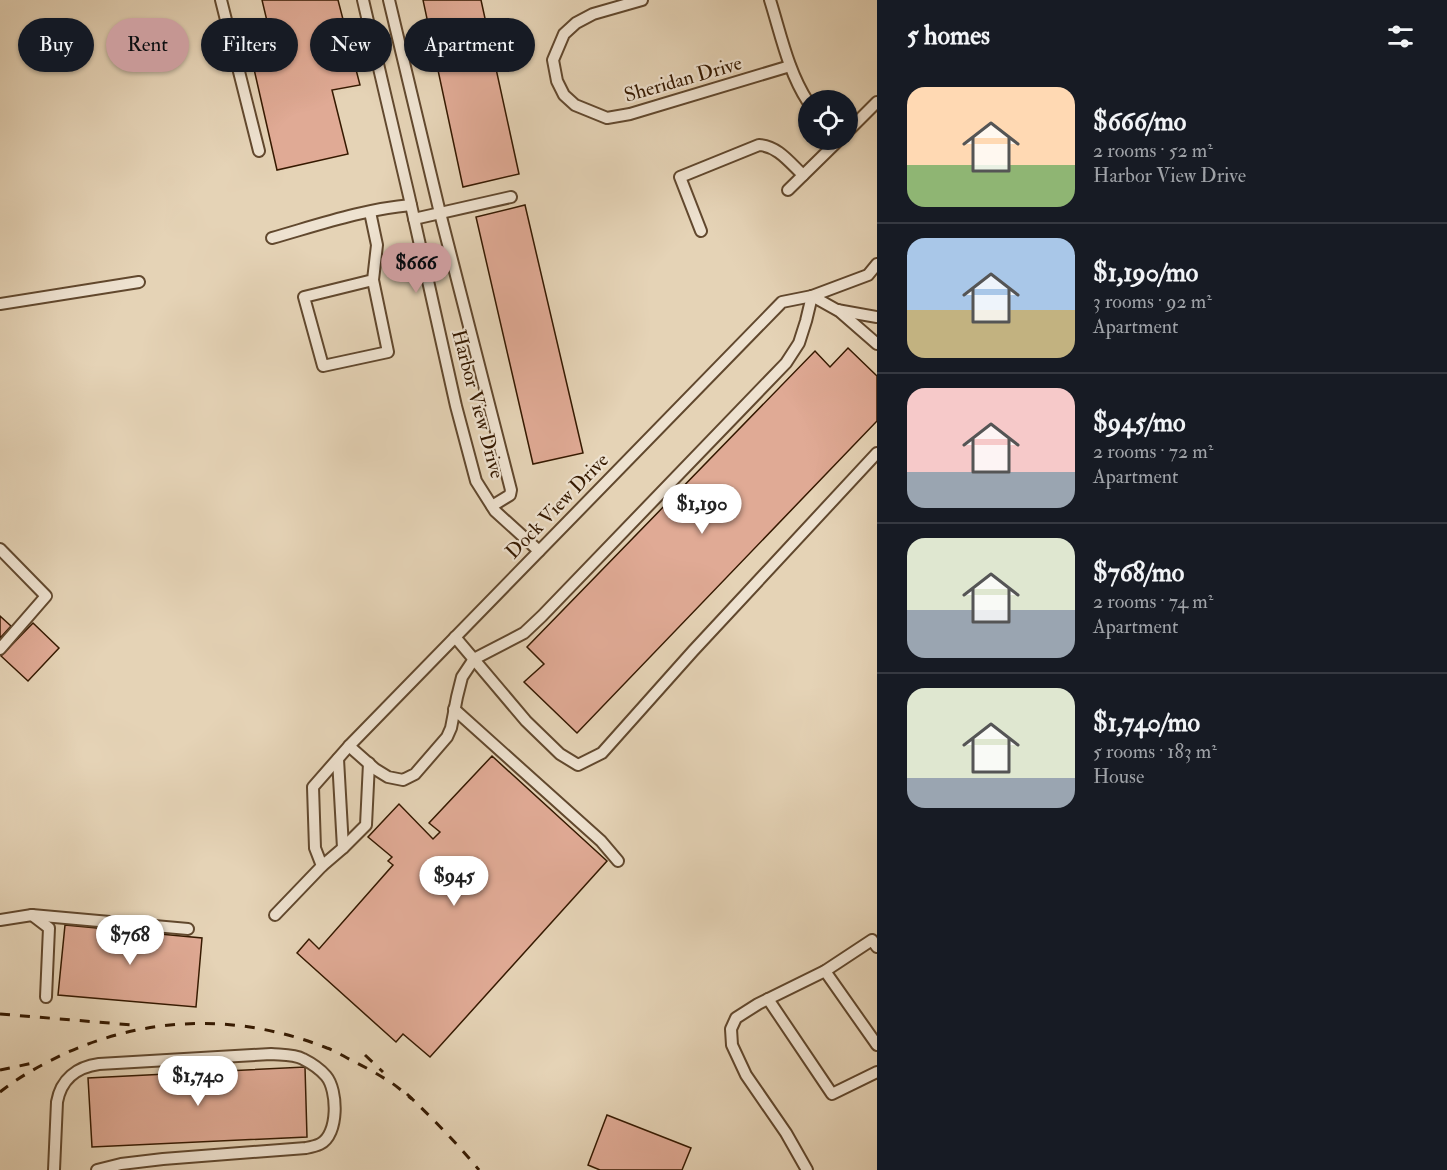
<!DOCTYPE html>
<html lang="en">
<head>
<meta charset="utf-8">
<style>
  :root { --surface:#171b24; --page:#242831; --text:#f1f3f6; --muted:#9ea1a6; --line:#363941; --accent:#c59692 }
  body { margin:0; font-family:"IM FELL Double Pica",serif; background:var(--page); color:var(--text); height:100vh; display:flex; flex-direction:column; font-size:22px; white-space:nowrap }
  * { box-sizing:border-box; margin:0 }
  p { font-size:20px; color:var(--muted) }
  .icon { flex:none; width:33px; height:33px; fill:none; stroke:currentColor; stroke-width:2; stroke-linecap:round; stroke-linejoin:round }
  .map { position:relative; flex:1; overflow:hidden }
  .sheet { display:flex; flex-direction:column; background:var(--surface); width:570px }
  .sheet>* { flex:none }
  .guide { position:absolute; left:18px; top:18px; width:570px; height:54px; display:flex; gap:12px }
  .buttons { position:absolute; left:798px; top:90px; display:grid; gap:12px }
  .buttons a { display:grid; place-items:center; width:60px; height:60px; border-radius:50%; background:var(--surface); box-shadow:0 2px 4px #0004; font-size:30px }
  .price { position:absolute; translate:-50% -51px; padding:0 14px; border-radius:21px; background:#fff; color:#222; font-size:20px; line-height:39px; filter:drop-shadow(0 2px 3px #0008) }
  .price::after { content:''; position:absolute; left:50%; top:36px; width:18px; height:14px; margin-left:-9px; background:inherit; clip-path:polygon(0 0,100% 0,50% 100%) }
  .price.active { background:var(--accent); color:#111 }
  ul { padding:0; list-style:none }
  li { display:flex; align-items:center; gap:18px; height:150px; padding:0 30px }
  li+li { border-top:2px solid var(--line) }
  li span { display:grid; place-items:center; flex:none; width:168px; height:120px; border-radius:18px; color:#555 }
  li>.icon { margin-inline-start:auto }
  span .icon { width:72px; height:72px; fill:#fffc; stroke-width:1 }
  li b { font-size:26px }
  h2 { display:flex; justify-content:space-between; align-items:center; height:72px; padding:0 30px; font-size:26px }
  .tag { padding:0 21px; border-radius:27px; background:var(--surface); box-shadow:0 2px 4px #0004; font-size:21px; line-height:54px }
  .tag.active { background:var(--accent); color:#111 }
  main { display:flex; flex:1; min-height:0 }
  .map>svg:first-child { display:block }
  .building { fill:#e0aa95; stroke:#351900; stroke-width:1.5 }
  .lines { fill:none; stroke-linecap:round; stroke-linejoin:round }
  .minor-casing { stroke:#61482e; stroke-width:14 }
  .minor { stroke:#eee2d0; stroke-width:10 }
  .rail { stroke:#351900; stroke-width:3; stroke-dasharray:10 10; stroke-linecap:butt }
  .labels { text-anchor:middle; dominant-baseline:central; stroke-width:4.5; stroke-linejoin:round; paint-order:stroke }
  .street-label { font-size:20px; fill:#351900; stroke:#eee2d0 }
</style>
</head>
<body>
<main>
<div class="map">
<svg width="877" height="1170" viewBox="0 0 877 1170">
  <rect width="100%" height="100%" fill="#e5d3b6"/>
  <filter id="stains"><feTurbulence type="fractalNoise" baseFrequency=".00333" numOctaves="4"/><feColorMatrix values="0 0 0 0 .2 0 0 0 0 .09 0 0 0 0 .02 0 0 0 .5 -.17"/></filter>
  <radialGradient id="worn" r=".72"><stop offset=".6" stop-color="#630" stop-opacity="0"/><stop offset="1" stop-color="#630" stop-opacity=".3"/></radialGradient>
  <g class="building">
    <path d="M262,0H338L360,85L332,90L348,154L277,170L254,69L277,63Z"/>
    <path d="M423,0H481L519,174L463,187Z"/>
    <path d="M525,205L583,453L533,464L476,217Z"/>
    <path d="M848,348L877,376V421L577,733L524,682L544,664L527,647L815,351L830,367Z"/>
    <path d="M0,616L11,626L0,638Z"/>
    <path d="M33,623L59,648L28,681L1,656Z"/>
    <path d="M492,756L607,861L430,1057L403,1034L396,1042L297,953L309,939L319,949L393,865L388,861L392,857L368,837L399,804L433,839L440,832L429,823Z"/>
    <path d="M65,925L202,938L196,1007L58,995Z"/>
    <path d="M305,1067L307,1137L92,1147L88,1078Z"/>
    <path d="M607,1115L691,1148L682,1170H600L588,1165Z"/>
  </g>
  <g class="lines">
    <defs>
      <g id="minor">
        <path d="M221,0L259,151"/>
        <path d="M363,0L409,196L456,406L476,481L495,511L539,551"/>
        <path d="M389,0L440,213L511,490L510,495L492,506"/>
        <path d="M642,0L593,14L576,23L564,34L553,60L557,81L564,95L575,105L607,118L630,114L790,66"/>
        <path d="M770,0C781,35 788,71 808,102"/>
        <path d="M848,131L877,102"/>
        <path d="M788,190L839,140"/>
        <path d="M370,212L377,245L373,280L388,352L323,366L304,297L373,280"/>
        <path d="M414,219L511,197"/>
        <path d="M701,231L680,177L759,145C778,146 790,163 803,175"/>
        <path d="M272,238C318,225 364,209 411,205"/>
        <path d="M812,296L837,310L877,317"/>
        <path d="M0,304L139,282"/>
        <path d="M838,310L877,344"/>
        <path d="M0,549L46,596L0,649"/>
        <path d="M455,637L526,721L560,754L578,765L602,753L693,651L877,453"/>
        <path d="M454,709L601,841L618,861"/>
        <path d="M349,746L375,769L388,777L403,780L415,774L447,737L451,728L457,697L462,677L474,659L524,633L542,616L786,363L799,343L806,321L812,296"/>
        <path d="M343,848L366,825L369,763"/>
        <path d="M322,866L315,848L313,787L349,746L782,302L812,296L868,275L877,264"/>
        <path d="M32,915L49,928L46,997"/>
        <path d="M275,915L322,866L343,848L338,759"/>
        <path d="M0,920L32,915L188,929"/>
        <path d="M825,971L877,1045"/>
        <path d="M768,999L832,1094L877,1072"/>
        <path d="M54,1170L57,1102C61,1079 77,1067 99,1064L271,1054C281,1055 294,1054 303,1059C311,1063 320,1069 326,1076C338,1090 339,1135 320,1144C316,1146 311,1147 306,1148L163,1159L121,1164L97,1170"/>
        <path d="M807,1170L786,1133L746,1075L732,1045L731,1029L736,1018L758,1004L825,971L872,940L877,947"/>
      </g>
    </defs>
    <use href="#minor" class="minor-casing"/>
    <use href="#minor" class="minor"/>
    <g class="rail">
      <path d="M0,1014L133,1025"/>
      <path d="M365,1055L383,1072"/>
      <path d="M0,1070L38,1062"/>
      <path d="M0,1092C20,1076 43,1064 66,1053C151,1015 241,1014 327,1048C336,1051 343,1056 351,1060C363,1066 376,1073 387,1080C396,1085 404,1093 412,1099"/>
      <path d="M407,1094C432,1118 457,1143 479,1170"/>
    </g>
  </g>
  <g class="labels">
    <g class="street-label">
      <text transform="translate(683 79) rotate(-16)">Sheridan Drive</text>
      <text transform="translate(478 404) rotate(75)">Harbor View Drive</text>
      <text transform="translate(557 506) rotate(-46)">Dock View Drive</text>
    </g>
  </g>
  <rect width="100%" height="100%" filter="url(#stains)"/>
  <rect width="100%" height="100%" fill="url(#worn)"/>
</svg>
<div class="buttons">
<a><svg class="icon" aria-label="locate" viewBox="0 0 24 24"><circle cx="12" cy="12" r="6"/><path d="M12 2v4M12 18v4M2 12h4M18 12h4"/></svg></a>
</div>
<b class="price active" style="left:416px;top:294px">$666</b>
<b class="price" style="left:702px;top:535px">$1,190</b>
<b class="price" style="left:454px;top:907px">$945</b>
<b class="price" style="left:130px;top:966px">$768</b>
<b class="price" style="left:198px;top:1107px">$1,740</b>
<div class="guide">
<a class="tag">Buy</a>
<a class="tag active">Rent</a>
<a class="tag">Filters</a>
<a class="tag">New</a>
<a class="tag">Apartment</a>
</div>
</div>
<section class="sheet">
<h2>5 homes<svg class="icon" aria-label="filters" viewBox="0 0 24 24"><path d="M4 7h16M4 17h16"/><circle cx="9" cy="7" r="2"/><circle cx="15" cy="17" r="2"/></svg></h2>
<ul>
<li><span style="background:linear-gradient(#ffd9b3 65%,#8fb573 0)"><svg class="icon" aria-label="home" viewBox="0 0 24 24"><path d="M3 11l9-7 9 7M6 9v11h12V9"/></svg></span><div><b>$666/mo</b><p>2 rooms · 52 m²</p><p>Harbor View Drive</p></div></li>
<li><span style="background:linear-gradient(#a9c7e8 60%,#c2b280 0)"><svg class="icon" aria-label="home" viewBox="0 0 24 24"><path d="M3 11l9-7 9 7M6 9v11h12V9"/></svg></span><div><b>$1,190/mo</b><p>3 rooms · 92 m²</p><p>Apartment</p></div></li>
<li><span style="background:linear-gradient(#f6c9c9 70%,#9aa5b1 0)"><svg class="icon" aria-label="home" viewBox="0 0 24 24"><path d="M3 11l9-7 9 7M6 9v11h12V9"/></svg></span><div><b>$945/mo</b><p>2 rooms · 72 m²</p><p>Apartment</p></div></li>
<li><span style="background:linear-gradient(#dfe7d0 60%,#9aa5b1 0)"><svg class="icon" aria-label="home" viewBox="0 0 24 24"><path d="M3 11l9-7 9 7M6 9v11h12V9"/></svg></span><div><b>$768/mo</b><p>2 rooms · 74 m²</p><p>Apartment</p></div></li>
<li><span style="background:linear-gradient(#dfe7d0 75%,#9aa5b1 0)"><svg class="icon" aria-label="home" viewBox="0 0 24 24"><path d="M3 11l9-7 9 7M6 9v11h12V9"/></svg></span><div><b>$1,740/mo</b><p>5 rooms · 183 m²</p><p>House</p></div></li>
</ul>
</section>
</main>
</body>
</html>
